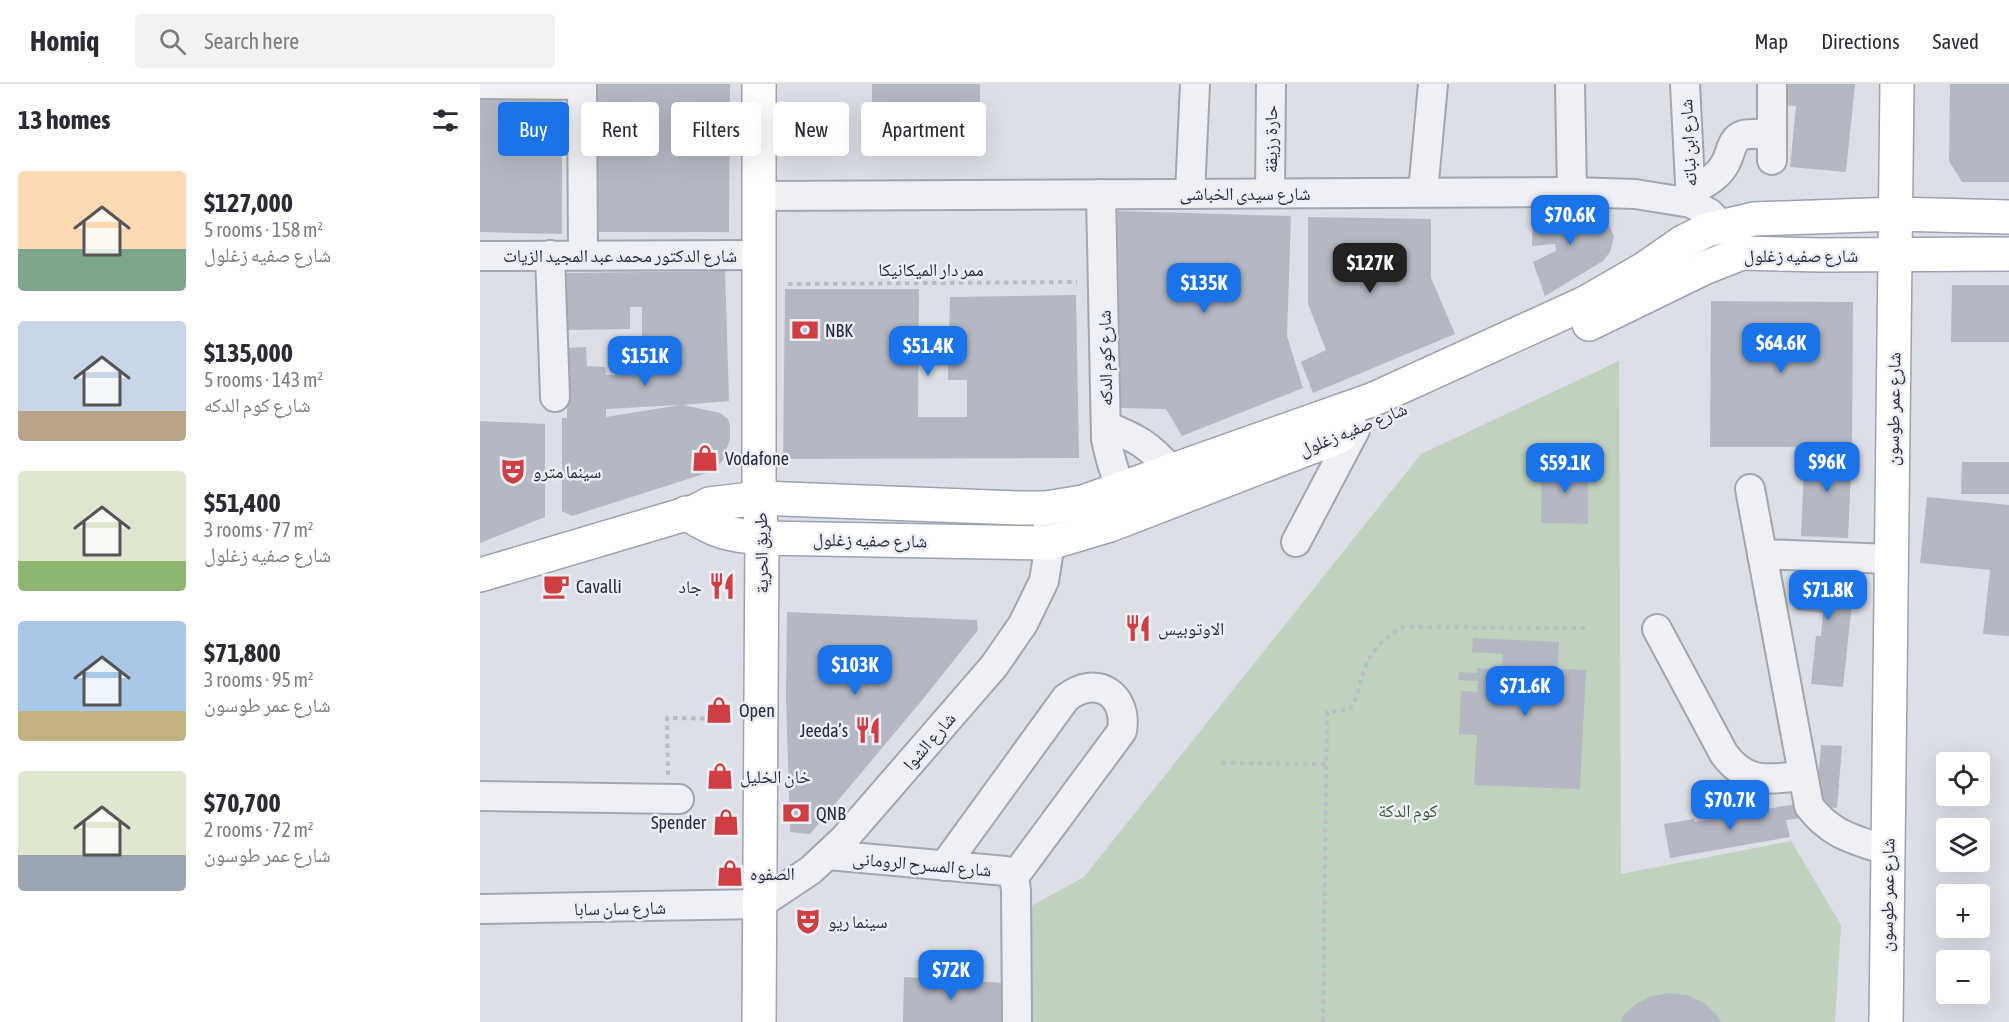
<!DOCTYPE html>
<html lang="en">
<head>
<meta charset="utf-8">
<style>
  :root { --surface:#fff; --page:#f2f2f3; --text:#2b2b33; --muted:#7c7c81; --line:#e1e1e2; --accent:#1a73e8 }
  body { margin:0; font-family:"Asap Condensed","Noto Naskh Arabic",sans-serif; background:var(--page); color:var(--text); height:100vh; display:flex; flex-direction:column; font-size:22px; white-space:nowrap }
  * { box-sizing:border-box; margin:0 }
  p { font-size:20px; color:var(--muted) }
  .icon { flex:none; width:33px; height:33px; fill:none; stroke:currentColor; stroke-width:2; stroke-linecap:round; stroke-linejoin:round }
  .map { position:relative; flex:1; overflow:hidden }
  .details { display:flex; flex-direction:column; background:var(--surface); width:480px }
  .details>* { flex:none }
  .hud { position:absolute; left:18px; top:18px; width:570px; height:54px; display:flex; gap:12px }
  .controls { position:absolute; left:1456px; top:668px; display:grid; gap:12px }
  .controls a { display:grid; place-items:center; width:54px; height:54px; border-radius:6px; background:var(--surface); box-shadow:0 6px 24px #0002; font-size:30px }
  .price { position:absolute; translate:-50% -51px; padding:0 14px; border-radius:12px; background:var(--accent); color:#fff; font-size:20px; line-height:39px; filter:drop-shadow(0 2px 3px #0008) }
  .price::after { content:''; position:absolute; left:50%; top:36px; width:18px; height:14px; margin-left:-9px; background:inherit; clip-path:polygon(0 0,100% 0,50% 100%) }
  .price.current { background:#222; color:#fff }
  ul { padding:0; list-style:none }
  li { display:flex; align-items:center; gap:18px; height:150px; padding:0 18px }
  li span { display:grid; place-items:center; flex:none; width:168px; height:120px; border-radius:6px; color:#555 }
  li>.icon { margin-inline-start:auto }
  span .icon { width:72px; height:72px; fill:#fffc; stroke-width:1 }
  li b { font-size:26px }
  h2 { display:flex; justify-content:space-between; align-items:center; height:72px; padding:0 18px; font-size:26px }
  .chip { padding:0 21px; border-radius:6px; background:var(--surface); box-shadow:0 6px 24px #0002; font-size:21px; line-height:54px }
  .chip.current { background:var(--accent); color:#fff }
  header { display:flex; align-items:center; gap:36px; box-sizing:border-box; height:84px; padding:0 30px; background:var(--surface); border-bottom:2px solid var(--line) }
  header strong { font-size:28px }
  nav { display:flex; gap:33px; margin-inline-start:auto; font-size:21px }
  .search { width:420px; height:54px; background:var(--page); display:flex; align-items:center; gap:15px; box-sizing:border-box; padding:0 21px; border-radius:6px; color:var(--muted); font-size:22px }
  main { display:flex; flex:1; min-height:0 }
  .map>svg:first-child { display:block }
  .green { fill:#c0d1bd }
  .building { fill:#b4b8c3; fill-rule:evenodd }
  .lines { fill:none; stroke-linecap:round; stroke-linejoin:round }
  .minor-casing { stroke:#a2a6b1; stroke-width:32 }
  .major-casing { stroke:#9ca2b2; stroke-width:36 }
  .path { stroke:#bbbdc5; stroke-width:4; stroke-dasharray:4.5 4.5; stroke-linecap:butt }
  .minor { stroke:#eff0f5; stroke-width:28 }
  .major { stroke:#fff; stroke-width:33 }
  .labels { text-anchor:middle; dominant-baseline:central; stroke-width:5; stroke-linejoin:round; paint-order:stroke }
  .street-label { font-size:18px; fill:#262c3d; stroke:#eceef4 }
  .poi-label { font-size:18px; fill:#262c3d; stroke:#eceef4; text-anchor:start }
  .park-label { font-size:18px; fill:#365933; stroke:#eceef4 }
</style>
</head>
<body>
<header>
<strong>Homiq</strong>
<div class="search"><svg class="icon" aria-label="search" viewBox="0 0 24 24"><circle cx="10" cy="10" r="6"/><path d="M15 15l6 6"/></svg>Search here</div>
<nav><a>Map</a><a>Directions</a><a>Saved</a></nav>
</header>
<main>
<section class="details">
<h2>13 homes<svg class="icon" aria-label="filters" viewBox="0 0 24 24"><path d="M4 7h16M4 17h16"/><circle cx="9" cy="7" r="2"/><circle cx="15" cy="17" r="2"/></svg></h2>
<ul>
<li><span style="background:linear-gradient(#ffd9b3 65%,#7fa58c 0)"><svg class="icon" aria-label="home" viewBox="0 0 24 24"><path d="M3 11l9-7 9 7M6 9v11h12V9"/></svg></span><div><b>$127,000</b><p>5 rooms · 158 m²</p><p>شارع صفيه زغلول</p></div></li>
<li><span style="background:linear-gradient(#c9d6e8 75%,#b9a48a 0)"><svg class="icon" aria-label="home" viewBox="0 0 24 24"><path d="M3 11l9-7 9 7M6 9v11h12V9"/></svg></span><div><b>$135,000</b><p>5 rooms · 143 m²</p><p>شارع كوم الدكه</p></div></li>
<li><span style="background:linear-gradient(#dfe7d0 75%,#8fb573 0)"><svg class="icon" aria-label="home" viewBox="0 0 24 24"><path d="M3 11l9-7 9 7M6 9v11h12V9"/></svg></span><div><b>$51,400</b><p>3 rooms · 77 m²</p><p>شارع صفيه زغلول</p></div></li>
<li><span style="background:linear-gradient(#a9c7e8 75%,#c2b280 0)"><svg class="icon" aria-label="home" viewBox="0 0 24 24"><path d="M3 11l9-7 9 7M6 9v11h12V9"/></svg></span><div><b>$71,800</b><p>3 rooms · 95 m²</p><p>شارع عمر طوسون</p></div></li>
<li><span style="background:linear-gradient(#dfe7d0 70%,#9aa5b1 0)"><svg class="icon" aria-label="home" viewBox="0 0 24 24"><path d="M3 11l9-7 9 7M6 9v11h12V9"/></svg></span><div><b>$70,700</b><p>2 rooms · 72 m²</p><p>شارع عمر طوسون</p></div></li>
</ul>
</section>
<div class="map">
<svg width="1529" height="938" viewBox="0 0 1529 938">
  <rect width="100%" height="100%" fill="#dcdfe7"/>
  <path class="green" d="M1139,277L1141,790L1311,757L1361,841L1355,938H546L544,826L604,793L941,370Z"/>
  <g class="building">
    <path d="M114,0H250L249,148H113Z"/>
    <path d="M392,0H500V62L392,66Z"/>
    <path d="M1302,0H1375L1366,88L1310,83L1316,22L1300,21Z"/>
    <path d="M1470,0H1529V98H1482L1469,77Z"/>
    <path d="M0,6H82V150L0,148Z"/>
    <path d="M637,127L811,132L807,252L823,304L702,352L686,325L641,324Z"/>
    <path d="M1106,127L1120,131L1130,143L1134,153L1130,168L1123,177L1065,212L1053,178L1076,167L1075,160L1052,162L1053,129Z"/>
    <path d="M828,133L951,135V194L975,250L833,309L821,278L846,266L828,220Z"/>
    <path d="M245,187L249,317L203,321L240,329L248,335L250,342V355L243,376L233,387L92,432L82,427V334H87V264L106,263L107,282L125,283L126,291H162V223H150V245L86,246V189ZM200,321L126,333V325Z"/>
    <path d="M1472,201H1529V258H1471Z"/>
    <path d="M305,205H439L438,333H487V296H468L470,213L596,211L599,374L303,375Z"/>
    <path d="M1231,217L1373,218L1372,363H1230Z"/>
    <path d="M0,337L65,340V433L0,459Z"/>
    <path d="M1325,364L1372,365L1368,454L1321,452Z"/>
    <path d="M1482,378H1529V410H1481Z"/>
    <path d="M1062,380H1108V440L1061,439Z"/>
    <path d="M1447,413L1529,421V552L1503,550L1510,486L1440,479Z"/>
    <path d="M1321,485L1375,491L1363,603L1331,600L1336,552H1341L1343,529L1316,526Z"/>
    <path d="M307,528L497,536L498,546L443,615L330,750L310,748L306,612Z"/>
    <path d="M993,554L1079,558L1078,585L1106,586L1100,705L994,701L997,651L979,650L981,607L997,608L998,597L978,596L979,588L997,589V584L1022,586L1023,570L992,568Z"/>
    <path d="M1341,661L1362,662L1357,724L1336,722Z"/>
    <path d="M1321,719L1323,734L1306,736L1310,753L1190,774L1184,740L1214,735L1215,738Z"/>
    <path d="M424,893L522,899L521,938H423Z"/>
    <path d="M1189,909L1208,911L1224,919L1238,932L1241,938H1141L1143,932L1156,920L1172,912Z"/>
  </g>
  <g class="lines">
    <defs>
      <g id="minor">
        <path d="M0,0L102,1"/>
        <path d="M102,0L103,171"/>
        <path d="M1090,0L1092,108"/>
        <path d="M1205,0L1211,119"/>
        <path d="M1292,0V76"/>
        <path d="M943,108L953,0"/>
        <path d="M1210,108C1224,100 1239,93 1246,78C1251,69 1251,55 1263,51C1272,49 1283,50 1292,50"/>
        <path d="M790,109L791,0"/>
        <path d="M621,110L626,355C633,387 635,395 656,421"/>
        <path d="M710,110L715,0"/>
        <path d="M280,112L1092,108L1155,110L1211,119L1229,129L1242,142"/>
        <path d="M70,171L75,313"/>
        <path d="M0,172L280,171"/>
        <path d="M626,342C657,354 669,361 692,387"/>
        <path d="M1270,405L1329,722C1352,752 1374,755 1408,767"/>
        <path d="M816,458L875,346"/>
        <path d="M1282,470L1410,475"/>
        <path d="M1177,545L1244,670C1267,701 1288,695 1323,692"/>
        <path d="M0,712L199,715"/>
        <path d="M348,771L526,787L534,793L536,806L537,938"/>
        <path d="M464,782L586,614C616,590 648,610 642,647L534,793"/>
        <path d="M0,825L280,820L331,786L364,755L514,582L543,540L564,497L570,459L566,424"/>
      </g>
      <g id="major">
        <path d="M279,0V414L282,454L279,938"/>
        <path d="M1109,240L1224,184L1262,169L1340,171L1529,170"/>
        <path d="M206,429C235,448 248,451 282,454L570,459L630,441L860,352"/>
        <path d="M0,491L216,427L229,420L279,414L539,424H566L603,418L894,315L1105,219L1164,185L1203,158L1227,146L1274,135L1416,130L1529,133"/>
        <path d="M1406,938L1417,0"/>
      </g>
    </defs>
    <use href="#minor" class="minor-casing"/>
    <use href="#major" class="major-casing"/>
    <g class="path">
      <path d="M308,200L597,198"/>
      <path d="M742,679L846,680"/>
      <path d="M188,691L187,634L252,635"/>
      <path d="M843,938L847,628L869,626C880,611 878,604 884,587C891,566 905,553 923,543L1108,544"/>
    </g>
    <use href="#minor" class="minor"/>
    <use href="#major" class="major"/>
  </g>
  <defs>
    <symbol id="bank-bare" viewBox="-9 -9 18 18"><path d="M-6-4H6V4H-6ZM0-2.3a2.3 2.3 0 1 0 0 4.6a2.3 2.3 0 1 0 0-4.6Z" fill="#cf3e43" stroke="#eceef4" stroke-width="2.5" paint-order="stroke"/></symbol>
    <symbol id="shop-bare" viewBox="-9 -9 18 18"><path d="M-5-2.5h2.3a2.7 3.5 0 0 1 5.4 0H5L5.5 6h-11ZM-1.5-2.5h3a1.5 2.3 0 0 0-3 0Z" fill="#cf3e43" stroke="#eceef4" stroke-width="2.5" paint-order="stroke"/></symbol>
    <symbol id="theatre-bare" viewBox="-9 -9 18 18"><path d="M-5-5.5Q0-4 5-5.5V0Q5 5 0 6Q-5 5-5 0ZM-3.3-2.5H-1v1.5H-3.3ZM1-2.5H3.3v1.5H1ZM-2.8 1Q0 5.5 2.8 1Z" fill="#cf3e43" stroke="#eceef4" stroke-width="2.5" paint-order="stroke"/></symbol>
    <symbol id="cafe-bare" viewBox="-9 -9 18 18"><path d="M-5.5-4.5H6V0H3Q3 3.5 0 3.5H-2.5Q-5.5 3.5-5.5 0ZM3-3.2v2h1.7v-2ZM-6 4.5H4V6H-6Z" fill="#cf3e43" stroke="#eceef4" stroke-width="2.5" paint-order="stroke"/></symbol>
    <symbol id="restaurant-bare" viewBox="-9 -9 18 18"><path d="M-5-6h1v4h1v-4h1v4h1v-4h1v5L-1.5 .5V6h-2V.5L-5-1ZM5-6V6H3V1.5H1.5Q1.5-4 5-6Z" fill="#cf3e43" stroke="#eceef4" stroke-width="2.5" paint-order="stroke"/></symbol>
  </defs>
  <g fill-rule="evenodd">
    <use href="#bank-bare" x="306" y="227" width="38" height="38"/>
    <use href="#shop-bare" x="206" y="355" width="38" height="38"/>
    <use href="#theatre-bare" x="14" y="368" width="38" height="38"/>
    <use href="#cafe-bare" x="57" y="483" width="38" height="38"/>
    <use href="#restaurant-bare" x="223" y="483" width="38" height="38"/>
    <use href="#restaurant-bare" x="639" y="525" width="38" height="38"/>
    <use href="#shop-bare" x="220" y="607" width="38" height="38"/>
    <use href="#restaurant-bare" x="369" y="627" width="38" height="38"/>
    <use href="#shop-bare" x="221" y="673" width="38" height="38"/>
    <use href="#bank-bare" x="297" y="710" width="38" height="38"/>
    <use href="#shop-bare" x="227" y="719" width="38" height="38"/>
    <use href="#shop-bare" x="231" y="770" width="38" height="38"/>
    <use href="#theatre-bare" x="309" y="818" width="38" height="38"/>
  </g>
  <g class="labels">
    <g class="street-label">
      <text transform="translate(790 55) rotate(-90)">حارة رزيقة</text>
      <text transform="translate(1208 59) rotate(-93)">شارع ابن نباته</text>
      <text x="765" y="109">شارع سيدى الخباشى</text>
      <text x="140" y="171">شارع الدكتور محمد عبد المجيد الزيات</text>
      <text x="1321" y="171">شارع صفيه زغلول</text>
      <text x="451" y="185">ممر دار الميكانيكا</text>
      <text transform="translate(625 274) rotate(-91)">شارع كوم الدكه</text>
      <text transform="translate(1413 325) rotate(-89)">شارع عمر طوسون</text>
      <text transform="translate(873 345) rotate(-22)">شارع صفيه زغلول</text>
      <text transform="translate(390 456) rotate(1)">شارع صفيه زغلول</text>
      <text transform="translate(281 469) rotate(-91)">طريق الحرية</text>
      <text transform="translate(449 657) rotate(-49)">شارع الشوا</text>
      <text transform="translate(442 780) rotate(5)">شارع المسرح الرومانى</text>
      <text transform="translate(1407 811) rotate(-89)">شارع عمر طوسون</text>
      <text transform="translate(140 824) rotate(-1)">شارع سان سابا</text>
    </g>
    <g class="poi-label">
      <text x="345" y="246">NBK</text>
      <text x="245" y="374">Vodafone</text>
      <text x="53" y="387">سينما مترو</text>
      <text x="96" y="502">Cavalli</text>
      <text x="222" y="502" text-anchor="end">جاد</text>
      <text x="678" y="544">الاوتوبيس</text>
      <text x="259" y="626">Open</text>
      <text x="368" y="646" text-anchor="end">Jeeda’s</text>
      <text x="260" y="692">خان الخليل</text>
      <text x="336" y="729">QNB</text>
      <text x="226" y="738" text-anchor="end">Spender</text>
      <text x="270" y="789">الصفوه</text>
      <text x="348" y="837">سينما ريو</text>
    </g>
    <g class="park-label">
      <text x="928" y="726">كوم الدكة</text>
    </g>
  </g>
</svg>
<div class="controls">
<a><svg class="icon" aria-label="locate" viewBox="0 0 24 24"><circle cx="12" cy="12" r="6"/><path d="M12 2v4M12 18v4M2 12h4M18 12h4"/></svg></a>
<a><svg class="icon" aria-label="layers" viewBox="0 0 24 24"><path d="M12 4l9 5-9 5-9-5zM3 14l9 5 9-5"/></svg></a>
<a>+</a>
<a>−</a>
</div>
<b class="price" style="left:1090px;top:162px">$70.6K</b>
<b class="price current" style="left:890px;top:210px">$127K</b>
<b class="price" style="left:724px;top:230px">$135K</b>
<b class="price" style="left:1301px;top:290px">$64.6K</b>
<b class="price" style="left:448px;top:293px">$51.4K</b>
<b class="price" style="left:165px;top:303px">$151K</b>
<b class="price" style="left:1347px;top:409px">$96K</b>
<b class="price" style="left:1085px;top:410px">$59.1K</b>
<b class="price" style="left:1348px;top:537px">$71.8K</b>
<b class="price" style="left:375px;top:612px">$103K</b>
<b class="price" style="left:1045px;top:633px">$71.6K</b>
<b class="price" style="left:1250px;top:747px">$70.7K</b>
<b class="price" style="left:471px;top:917px">$72K</b>
<div class="hud">
<a class="chip current">Buy</a>
<a class="chip">Rent</a>
<a class="chip">Filters</a>
<a class="chip">New</a>
<a class="chip">Apartment</a>
</div>
</div>
</main>
</body>
</html>
